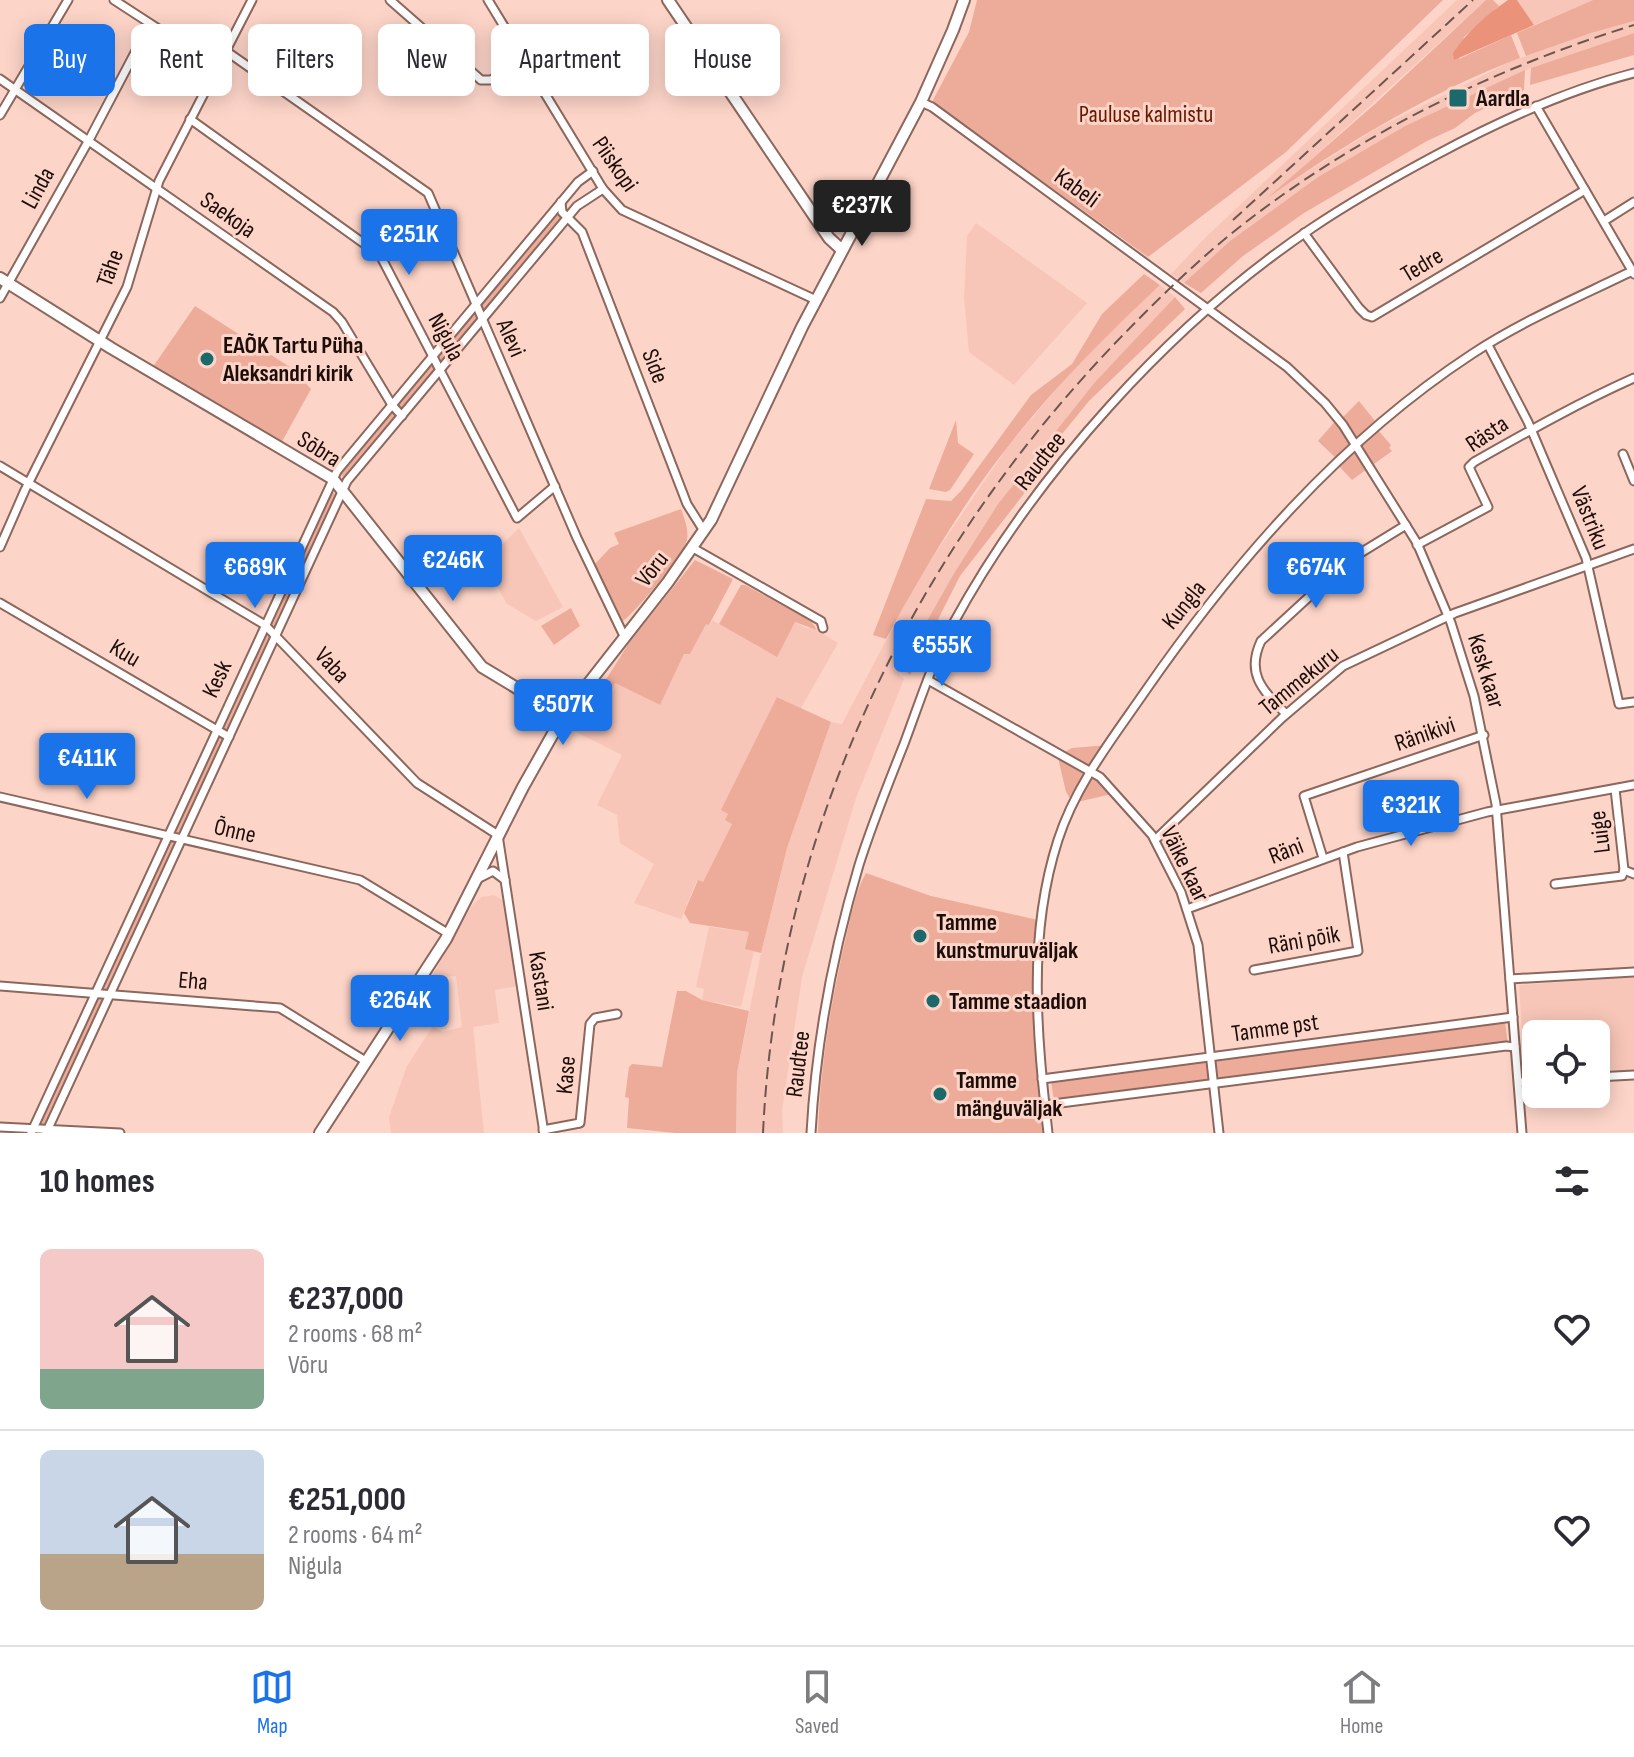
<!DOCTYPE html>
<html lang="en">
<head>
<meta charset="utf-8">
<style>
  :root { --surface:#fff; --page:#f7f7f7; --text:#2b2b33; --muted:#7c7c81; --line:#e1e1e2; --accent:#1a73e8 }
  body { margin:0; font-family:"Sofia Sans Condensed",sans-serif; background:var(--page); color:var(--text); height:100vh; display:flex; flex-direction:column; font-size:30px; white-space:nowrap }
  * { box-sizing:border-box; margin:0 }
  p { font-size:26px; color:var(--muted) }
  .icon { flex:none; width:44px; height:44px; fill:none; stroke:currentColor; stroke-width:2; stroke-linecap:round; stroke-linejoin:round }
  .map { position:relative; height:1133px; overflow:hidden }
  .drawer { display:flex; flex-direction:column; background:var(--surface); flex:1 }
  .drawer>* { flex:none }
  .hud { position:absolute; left:24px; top:24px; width:800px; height:72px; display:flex; gap:16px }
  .fabs { position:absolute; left:1522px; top:1020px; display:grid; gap:16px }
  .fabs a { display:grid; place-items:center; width:88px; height:88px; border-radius:12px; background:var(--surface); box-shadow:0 4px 20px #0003; font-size:40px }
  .price { position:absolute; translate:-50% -68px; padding:0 18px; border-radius:8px; background:var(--accent); color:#fff; font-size:26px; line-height:52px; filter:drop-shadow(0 2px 4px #0008) }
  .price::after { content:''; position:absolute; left:50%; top:48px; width:24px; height:18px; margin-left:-12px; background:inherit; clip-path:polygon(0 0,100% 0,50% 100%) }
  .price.on { background:#222; color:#fff }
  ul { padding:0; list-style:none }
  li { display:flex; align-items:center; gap:24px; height:200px; padding:0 40px }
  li+li { border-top:2px solid var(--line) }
  li span { display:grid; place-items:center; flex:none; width:224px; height:160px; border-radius:12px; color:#555 }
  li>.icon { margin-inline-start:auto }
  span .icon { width:96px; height:96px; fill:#fffc; stroke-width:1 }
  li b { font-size:34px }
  h2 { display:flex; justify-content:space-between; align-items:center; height:96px; padding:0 40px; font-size:34px }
  .tag { padding:0 28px; border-radius:12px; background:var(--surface); box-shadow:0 4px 20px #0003; font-size:28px; line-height:72px }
  .tag.on { background:var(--accent); color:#fff }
  .tab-bar { display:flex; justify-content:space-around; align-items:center; height:112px; border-top:2px solid var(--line); background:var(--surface); font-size:22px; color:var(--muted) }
  .tab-bar a { display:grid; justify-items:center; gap:4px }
  .tab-bar .on { color:var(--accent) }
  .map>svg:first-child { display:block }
  .built { fill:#f7c6b8 }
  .green { fill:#edac9a }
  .forest { fill:#eb937a }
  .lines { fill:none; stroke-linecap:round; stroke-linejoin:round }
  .street-casing { stroke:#8c675d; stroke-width:11 }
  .secondary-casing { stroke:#8c675d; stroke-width:14 }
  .street { stroke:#fff; stroke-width:7 }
  .secondary { stroke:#fff; stroke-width:10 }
  .rail { stroke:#6e564f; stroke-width:2; stroke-dasharray:12 6; stroke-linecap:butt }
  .poi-dot { fill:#1b696a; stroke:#fdd4c8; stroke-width:3 }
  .labels { text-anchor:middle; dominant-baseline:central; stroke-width:6; stroke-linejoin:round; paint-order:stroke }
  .poi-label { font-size:24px; font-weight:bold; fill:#1c0e0a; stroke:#fdd4c8; text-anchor:start }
  .park-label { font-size:24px; fill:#651800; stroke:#fdd4c8 }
  .street-label { font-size:24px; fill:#1c0e0a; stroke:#fdd4c8 }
</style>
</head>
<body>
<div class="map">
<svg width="1634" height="1133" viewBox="0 0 1634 1133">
  <rect width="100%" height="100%" fill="#fdd4c8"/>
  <g class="built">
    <path d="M1457,0H1486L1274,193L1374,130L1510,62L1591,33L1634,21V33L1531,68L1405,126L1318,177L1230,241L1184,283L1171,274L1205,238Z"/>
    <path d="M1517,0H1593L1534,25Z"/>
    <path d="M976,223L1087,303L1014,385L969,352L964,298L967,236Z"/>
    <path d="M1160,285L1175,297L1095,382L998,504L953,575L898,673L904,679L856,798L802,977L782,1111L783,1133H736L737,1073L761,953L787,848L831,722L842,724L920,576L1009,445L1083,358Z"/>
    <path d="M519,528L563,607L536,621L507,604L483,563Z"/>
    <path d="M712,620L776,656L795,622L808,629L810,626L838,643L801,708L778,697L722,810L728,814L732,824L703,882L697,880L681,919L634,903L654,864L620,843L617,815L597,805L622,755L570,729L578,715L592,723L615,683L660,705L684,654H690L706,623L710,625Z"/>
    <path d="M494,895L505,902L518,986L495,990L499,1023L473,1027L484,1133H391L389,1117L407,1066L433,1026L443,1032L462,1027L456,976L431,978L473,904L482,897Z"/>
    <path d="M709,927L749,932L746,949L754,951L741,1007L702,1000L704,989L696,987Z"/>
    <path d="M1634,977V1070L1596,1072V1034H1536V1077H1525L1519,985Z"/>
  </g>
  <g class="green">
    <path d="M977,0H1443L1286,152L1148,257L932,102L969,32Z"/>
    <path d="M1486,0H1493L1499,6L1464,37L1459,59L1511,35L1520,58C1430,92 1345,144 1266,199L1375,104Z"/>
    <path d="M1593,0H1634V21L1591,33L1526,56L1517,33Z"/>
    <path d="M1634,33V55L1530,85L1531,68Z"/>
    <path d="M1525,70L1524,90L1475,113L1455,128L1427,141L1304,213L1243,256L1201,293L1184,283L1230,241L1318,177L1405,126Z"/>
    <path d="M557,207L564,222L347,481L337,471Z"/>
    <path d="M1144,274L1160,285C1107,335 1055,386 1010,444C962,504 923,571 886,639L873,635L926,499L951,501L961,491L1031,395L1072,364L1102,314Z"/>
    <path d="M1175,297L1185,309L1089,401L1058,439L1023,495L960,576L910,675L901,667L953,575L998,504L1095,382Z"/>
    <path d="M195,306L293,369L311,389L279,447L150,371Z"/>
    <path d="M1359,401L1379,426L1377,429L1391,445L1389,448L1392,451L1352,480L1337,464L1339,461L1318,441L1338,418L1340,420Z"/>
    <path d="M956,420L958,443L974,454L950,490L946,492L929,489Z"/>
    <path d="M329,488L336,495L338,501L46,1133H30Z"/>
    <path d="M681,509C684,518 689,529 687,540C683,555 636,612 623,621L595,564L610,548L619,544L614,533Z"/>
    <path d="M695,560L733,579L709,625L706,624L690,654H684L660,705L615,683L592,724L575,712L592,688L607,678L629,643Z"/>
    <path d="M741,585H745L811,621L817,630L795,622L777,657L719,624Z"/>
    <path d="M571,608L580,626L554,645L541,626Z"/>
    <path d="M777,697L831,722L787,848L761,953L745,949L749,932L690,923L684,913L698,880L703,882L732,824L725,820L728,814L721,810Z"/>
    <path d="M1108,745L1091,770L1116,793L1073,803L1066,792L1056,749L1063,753L1072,748Z"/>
    <path d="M866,873L931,896L1038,920C1027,992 1036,1061 1043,1133H818C820,1068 831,1001 846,937C851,916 855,892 866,873Z"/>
    <path d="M677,991H686L702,1000L749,1011L737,1073L736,1133H675L627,1128L629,1098L625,1097L629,1067L632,1064L662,1067Z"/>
    <path d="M1505,1022L1508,1045L1054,1102L1051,1080Z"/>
  </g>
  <path class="forest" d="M1508,0H1517L1534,25L1454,60L1453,53C1468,31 1486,15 1508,0Z"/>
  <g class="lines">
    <defs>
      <g id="street">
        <path d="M114,0L217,67"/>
        <path d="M390,0L481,80H491L525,58"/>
        <path d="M488,0L603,189L622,210L816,300"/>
        <path d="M226,51L428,193L577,538L624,636"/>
        <path d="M0,79L333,312L342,322L392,405L402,416"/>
        <path d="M921,102L932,107L1287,367L1325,403L1343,425L1417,543L1451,623L1474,696L1496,804L1522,1133"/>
        <path d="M1536,106L1634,274"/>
        <path d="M0,115L68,0"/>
        <path d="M190,119L380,255L517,518L555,486"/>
        <path d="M561,202L562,212L582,232L687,504L704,531"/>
        <path d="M1604,221L1634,202"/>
        <path d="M1304,233L1359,308L1366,315L1372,317L1585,190"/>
        <path d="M0,298L89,140L150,24"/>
        <path d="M1488,345L1528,422L1586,558L1619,704L1634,702"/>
        <path d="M1623,454L1634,481"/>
        <path d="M0,466L265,625L417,783L498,835L544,1133"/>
        <path d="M1417,545L1488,507L1469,467L1474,462C1527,432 1578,403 1634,378"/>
        <path d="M0,547L25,490L127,287L159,181L252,0"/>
        <path d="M693,548L821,621L823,628"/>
        <path d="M0,603L229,737"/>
        <path d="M928,680L1100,777L1152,835L1181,892L1198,945L1219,1133"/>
        <path d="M1286,714C1264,691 1245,675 1261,641L1349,560L1406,525"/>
        <path d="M1615,789L1624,870L1634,874"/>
        <path d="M0,797L360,880L449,934"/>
        <path d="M1155,840L1283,717L1343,666L1455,613L1634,549"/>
        <path d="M1323,858L1304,796L1484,735"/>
        <path d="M479,878L493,871L505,880"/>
        <path d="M1555,884L1622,876L1624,870"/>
        <path d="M1187,909L1357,847L1487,812L1634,785"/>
        <path d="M1254,970L1358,951L1343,852"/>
        <path d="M1510,979L1634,972"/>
        <path d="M0,986L280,1008L367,1062"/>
        <path d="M1596,1077L1634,1075"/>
        <path d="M1042,1079L1513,1017"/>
        <path d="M1519,1082H1536"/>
        <path d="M1045,1105L1506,1046L1515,1047"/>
        <path d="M0,1127L120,1133"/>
        <path d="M543,1130L580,1123L590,1024L595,1018L617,1014"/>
        <path d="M31,1133L337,471L578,182L593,171"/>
        <path d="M46,1133L347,481L577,206L603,189"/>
        <path d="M811,1133C816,1043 833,952 859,865C872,824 888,784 904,744C919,704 932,662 953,624C1034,475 1171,323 1312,228C1352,201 1393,178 1436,155C1499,121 1564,91 1634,73"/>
        <path d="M1048,1133C1037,1035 1027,936 1058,840C1076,784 1113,738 1146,690C1235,562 1341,440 1472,354C1522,321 1579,297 1632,271"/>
      </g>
      <g id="secondary">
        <path d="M668,0L829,238L842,250"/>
        <path d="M0,278L111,348L333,479L482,667L563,716"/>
        <path d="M320,1133L446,939L523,787L563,716L668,582L711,520L802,327L921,102L953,30L964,0"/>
      </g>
    </defs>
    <use href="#street" class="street-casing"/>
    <use href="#secondary" class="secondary-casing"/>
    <use href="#street" class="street"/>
    <use href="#secondary" class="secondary"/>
    <g class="rail">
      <path d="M1233,220L1473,0"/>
      <path d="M763,1133C777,830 914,549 1124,334C1163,294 1202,256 1246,222C1361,133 1495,68 1634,25"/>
    </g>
  </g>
  <g class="poi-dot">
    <rect x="1448" y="88" width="20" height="20" rx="4"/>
    <circle cx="207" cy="359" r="8"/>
    <circle cx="920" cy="936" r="8"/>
    <circle cx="933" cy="1001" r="8"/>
    <circle cx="940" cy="1094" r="8"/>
  </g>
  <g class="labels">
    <g class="poi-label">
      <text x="1476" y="98">Aardla</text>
      <text x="223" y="345">EAÕK Tartu Püha<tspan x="223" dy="28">Aleksandri kirik</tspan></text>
      <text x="936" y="922">Tamme<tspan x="936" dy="28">kunstmuruväljak</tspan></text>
      <text x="949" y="1001">Tamme staadion</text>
      <text x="956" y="1080">Tamme<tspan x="956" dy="28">mänguväljak</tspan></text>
    </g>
    <g class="park-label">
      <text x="1146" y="114">Pauluse kalmistu</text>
    </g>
    <g class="street-label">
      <text transform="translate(615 164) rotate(55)">Piiskopi</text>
      <text transform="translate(38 188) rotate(-61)">Linda</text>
      <text transform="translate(1077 188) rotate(36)">Kabeli</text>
      <text transform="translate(228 215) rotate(35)">Saekoja</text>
      <text transform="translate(1422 265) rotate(-31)">Tedre</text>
      <text transform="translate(110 268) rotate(-70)">Tähe</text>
      <text transform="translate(446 337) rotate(62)">Nigula</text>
      <text transform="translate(511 338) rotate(66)">Alevi</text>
      <text transform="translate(655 366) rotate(69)">Side</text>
      <text transform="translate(1487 434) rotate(-34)">Rästa</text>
      <text transform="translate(319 449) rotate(32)">Sõbra</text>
      <text transform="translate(1040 461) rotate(-52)">Raudtee</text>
      <text transform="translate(1590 518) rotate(68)">Västriku</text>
      <text transform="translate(652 569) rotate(-52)">Võru</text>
      <text transform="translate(1184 605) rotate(-51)">Kungla</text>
      <text transform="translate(125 653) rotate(31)">Kuu</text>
      <text transform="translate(332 665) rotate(47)">Vaba</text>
      <text transform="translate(1486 671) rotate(73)">Kesk kaar</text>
      <text transform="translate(217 679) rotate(-65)">Kesk</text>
      <text transform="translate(1299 681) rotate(-39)">Tammekuru</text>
      <text transform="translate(1425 734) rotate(-19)">Ränikivi</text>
      <text transform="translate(235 831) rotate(13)">Õnne</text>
      <text transform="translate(1600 832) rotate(-97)">Luige</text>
      <text transform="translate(1286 851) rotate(-21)">Räni</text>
      <text transform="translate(1185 864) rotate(64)">Väike kaar</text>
      <text transform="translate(1304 940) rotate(-10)">Räni põik</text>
      <text transform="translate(193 981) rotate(5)">Eha</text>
      <text transform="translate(541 981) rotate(81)">Kastani</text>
      <text transform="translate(1275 1028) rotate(-8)">Tamme pst</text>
      <text transform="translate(798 1064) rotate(-83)">Raudtee</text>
      <text transform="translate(566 1075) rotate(-85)">Kase</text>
    </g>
  </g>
</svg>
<div class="fabs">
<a><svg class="icon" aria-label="locate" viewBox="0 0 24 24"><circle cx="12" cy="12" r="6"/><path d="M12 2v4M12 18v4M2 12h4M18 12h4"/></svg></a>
</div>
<b class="price on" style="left:862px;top:248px">€237K</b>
<b class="price" style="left:409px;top:277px">€251K</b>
<b class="price" style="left:453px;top:603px">€246K</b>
<b class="price" style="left:255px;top:610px">€689K</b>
<b class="price" style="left:1316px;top:610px">€674K</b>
<b class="price" style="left:942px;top:688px">€555K</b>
<b class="price" style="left:563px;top:747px">€507K</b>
<b class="price" style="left:87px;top:801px">€411K</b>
<b class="price" style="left:1411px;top:848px">€321K</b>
<b class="price" style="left:400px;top:1043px">€264K</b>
<div class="hud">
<a class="tag on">Buy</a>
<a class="tag">Rent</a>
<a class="tag">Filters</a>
<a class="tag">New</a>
<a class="tag">Apartment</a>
<a class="tag">House</a>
</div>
</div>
<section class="drawer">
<h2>10 homes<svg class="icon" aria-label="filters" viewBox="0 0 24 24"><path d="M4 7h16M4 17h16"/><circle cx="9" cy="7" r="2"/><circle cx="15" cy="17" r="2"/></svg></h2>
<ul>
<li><span style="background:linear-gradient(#f6c9c9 75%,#7fa58c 0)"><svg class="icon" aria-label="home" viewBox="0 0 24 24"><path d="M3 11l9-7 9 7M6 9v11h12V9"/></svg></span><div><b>€237,000</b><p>2 rooms · 68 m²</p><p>Võru</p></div><svg class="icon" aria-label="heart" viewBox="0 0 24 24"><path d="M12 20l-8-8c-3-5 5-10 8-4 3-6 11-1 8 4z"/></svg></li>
<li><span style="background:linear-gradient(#c9d6e8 65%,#b9a48a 0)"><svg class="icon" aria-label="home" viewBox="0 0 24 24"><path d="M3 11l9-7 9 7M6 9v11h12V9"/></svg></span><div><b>€251,000</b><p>2 rooms · 64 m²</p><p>Nigula</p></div><svg class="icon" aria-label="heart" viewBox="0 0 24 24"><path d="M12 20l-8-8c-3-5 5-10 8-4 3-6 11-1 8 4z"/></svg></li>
</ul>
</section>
<nav class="tab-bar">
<a class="on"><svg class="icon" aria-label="map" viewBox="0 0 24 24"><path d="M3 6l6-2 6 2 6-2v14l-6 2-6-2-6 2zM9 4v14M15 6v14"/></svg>Map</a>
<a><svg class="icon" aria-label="saved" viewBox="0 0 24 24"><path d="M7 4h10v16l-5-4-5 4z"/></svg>Saved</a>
<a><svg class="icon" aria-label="home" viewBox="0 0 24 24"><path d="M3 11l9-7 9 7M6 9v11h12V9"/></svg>Home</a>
</nav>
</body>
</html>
